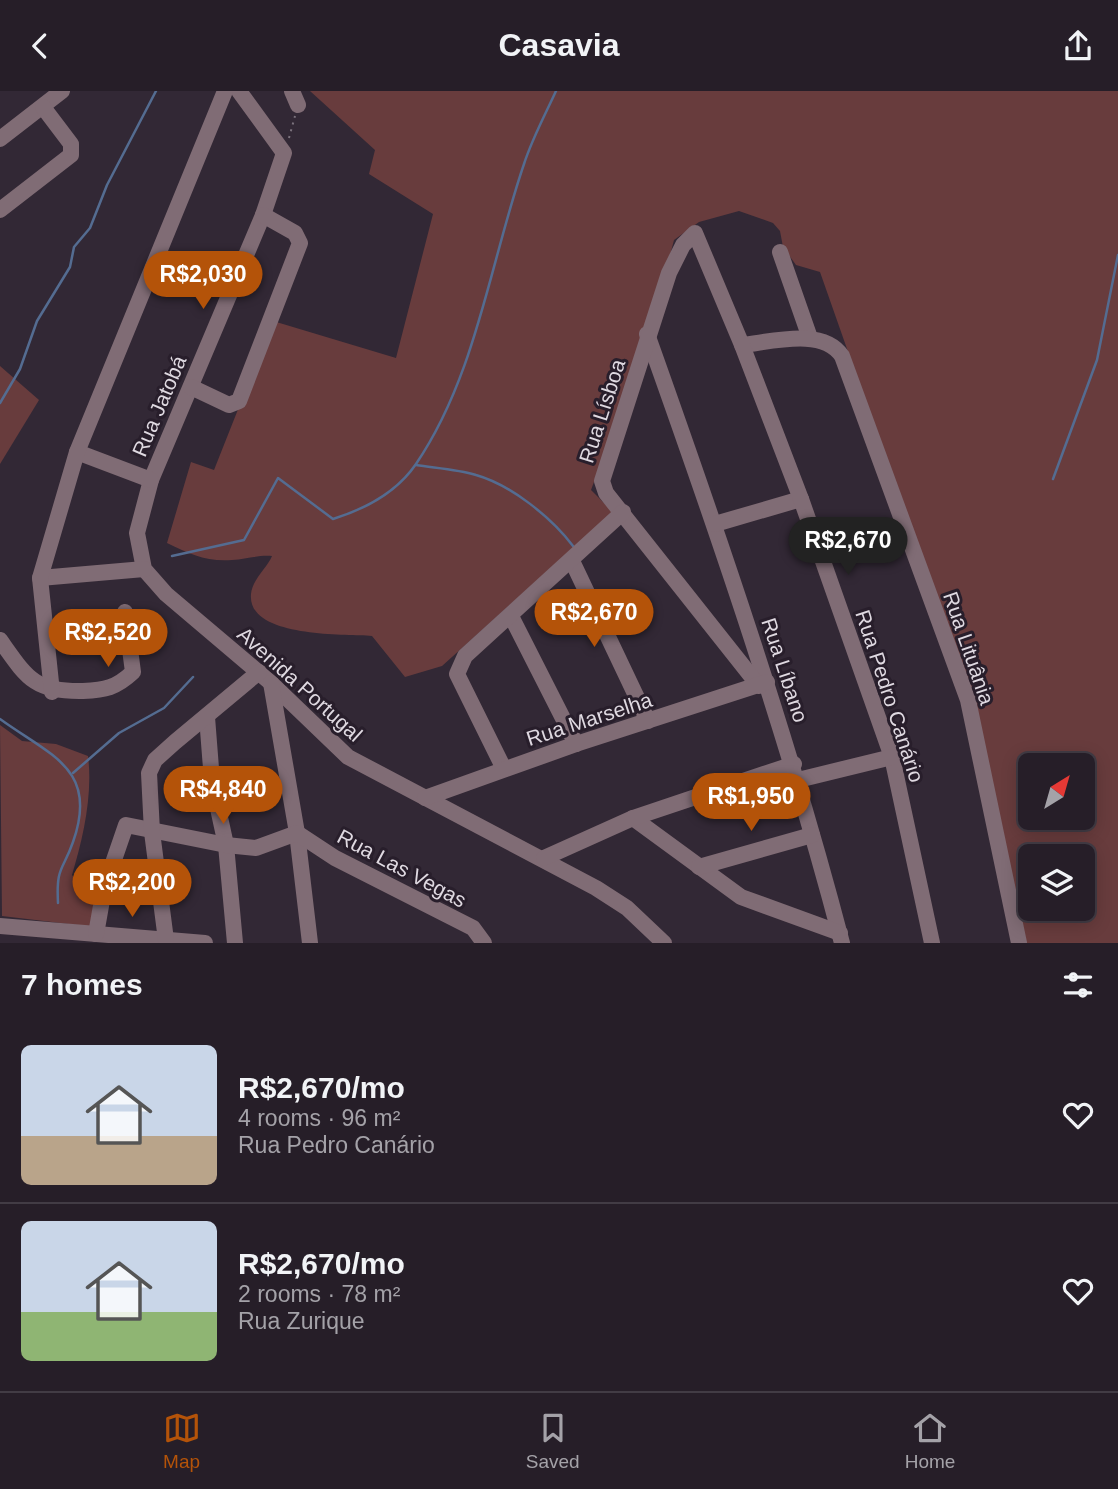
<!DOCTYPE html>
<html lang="en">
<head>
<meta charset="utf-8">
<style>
  :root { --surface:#261e28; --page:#2e2730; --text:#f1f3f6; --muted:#a4a2a8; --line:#423c45; --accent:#b45309 }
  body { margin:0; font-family:Arial,sans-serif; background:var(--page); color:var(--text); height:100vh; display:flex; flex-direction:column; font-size:26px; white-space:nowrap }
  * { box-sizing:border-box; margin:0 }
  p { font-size:23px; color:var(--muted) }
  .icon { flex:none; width:38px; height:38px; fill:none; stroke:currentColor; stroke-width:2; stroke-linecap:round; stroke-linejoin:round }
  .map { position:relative; height:852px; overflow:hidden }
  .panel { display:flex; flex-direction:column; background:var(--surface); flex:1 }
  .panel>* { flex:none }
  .needle { width:46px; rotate:37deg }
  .tools { position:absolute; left:1018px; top:662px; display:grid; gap:14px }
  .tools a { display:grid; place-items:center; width:77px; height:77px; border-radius:10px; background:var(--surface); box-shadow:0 4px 18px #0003,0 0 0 2px var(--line); font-size:35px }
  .price { position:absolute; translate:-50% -60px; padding:0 16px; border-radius:24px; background:var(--accent); color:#fff; font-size:23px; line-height:46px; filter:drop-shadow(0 2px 4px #0008) }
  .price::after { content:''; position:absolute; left:50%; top:42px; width:21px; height:16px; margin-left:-10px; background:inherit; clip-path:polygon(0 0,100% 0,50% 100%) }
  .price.current { background:#222; color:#fff }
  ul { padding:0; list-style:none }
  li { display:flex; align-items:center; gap:21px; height:175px; padding:0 21px }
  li+li { border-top:2px solid var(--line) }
  li span { display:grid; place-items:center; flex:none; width:196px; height:140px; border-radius:10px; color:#555 }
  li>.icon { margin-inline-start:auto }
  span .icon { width:84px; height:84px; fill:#fffc; stroke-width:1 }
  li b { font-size:30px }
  h2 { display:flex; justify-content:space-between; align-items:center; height:84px; padding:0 21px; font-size:30px }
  header { display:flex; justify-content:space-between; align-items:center; height:91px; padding:0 21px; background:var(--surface); font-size:32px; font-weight:700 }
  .tab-bar { display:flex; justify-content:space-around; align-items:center; height:98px; border-top:2px solid var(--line); background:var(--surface); font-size:19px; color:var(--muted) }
  .tab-bar a { display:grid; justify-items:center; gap:4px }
  .tab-bar .current { color:var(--accent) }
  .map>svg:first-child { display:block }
  .green { fill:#683c3d; fill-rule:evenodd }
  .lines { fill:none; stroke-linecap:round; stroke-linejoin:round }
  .stream { stroke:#546c91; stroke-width:2.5 }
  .path { stroke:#7c737e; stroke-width:2; stroke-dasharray:2 5; stroke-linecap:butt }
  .minor { stroke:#806c75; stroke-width:16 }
  .labels { text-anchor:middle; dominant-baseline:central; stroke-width:6; stroke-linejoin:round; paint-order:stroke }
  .street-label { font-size:21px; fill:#dfd9e1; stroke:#281e2b }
</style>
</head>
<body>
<header><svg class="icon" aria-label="back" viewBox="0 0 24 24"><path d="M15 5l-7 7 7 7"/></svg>Casavia<svg class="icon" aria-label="share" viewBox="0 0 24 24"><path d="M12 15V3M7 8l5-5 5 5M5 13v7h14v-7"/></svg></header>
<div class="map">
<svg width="1118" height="852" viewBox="0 0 1118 852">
  <rect width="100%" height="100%" fill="#322835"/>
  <g class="green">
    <path d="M310,0H1118V852H1021L969,605L820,181L796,174L783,156L780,140L773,132L739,120L699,131L674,149L653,229L591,399L613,421L442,575L405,586L372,545C343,543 247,547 251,503C252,489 267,477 272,465C257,464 247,468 232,469C207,471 189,463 167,452L191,371L214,379L273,230L396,267L433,123L369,83L375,59ZM1031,674H1083V726H1031ZM1031,765H1083V817H1031Z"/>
    <path d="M0,275L39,309L0,373Z"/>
    <path d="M0,634L22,650L56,653L88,665C93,704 83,747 72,784L83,797L97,801L94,836L2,825Z"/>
  </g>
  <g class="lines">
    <g class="stream">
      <path d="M0,312L20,278L37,230L70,176L74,156L90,137L107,94L156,0"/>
      <path d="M416,374C435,377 457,378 476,384C511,394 551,426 573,455"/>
      <path d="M1053,388L1097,269L1118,164"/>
      <path d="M172,465L244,449L278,387L333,428C365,418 397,401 416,373C476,285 490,172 524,73C532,48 545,24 556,0"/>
      <path d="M0,628C51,665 99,678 73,751C63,780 56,775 58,812"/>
      <path d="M73,682L119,642L164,617L193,586"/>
    </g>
    <path class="path" d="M289,47L295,25"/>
    <g class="minor">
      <path d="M239,0L284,62L263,124L151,389L137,442L144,478L166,503L271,592L348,666L596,797L627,817L664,852"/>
      <path d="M292,0L298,14"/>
      <path d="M0,48L62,0"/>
      <path d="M0,119L71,64V53L43,16"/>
      <path d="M780,161L810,247"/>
      <path d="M647,243C719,445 788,646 842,852"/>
      <path d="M742,254C771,251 823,236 842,265L968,609L1019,852"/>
      <path d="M191,296L229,314L239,310L300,152L295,142L263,124"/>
      <path d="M77,361L151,389"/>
      <path d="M715,433L801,408"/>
      <path d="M572,470L648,630"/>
      <path d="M40,487L144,478"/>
      <path d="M511,525L576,653"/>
      <path d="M0,549C27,587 34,601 83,600C105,599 116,597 133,581L125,521"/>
      <path d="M271,592L297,742L310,852"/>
      <path d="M759,595L606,402L602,390L669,182L683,154L695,142L742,254L801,408L892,666L932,852"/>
      <path d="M52,601L40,487L77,361L225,0"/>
      <path d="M207,626L212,690L226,754L235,852"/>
      <path d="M504,678L457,583L465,565L623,421"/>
      <path d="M798,689L892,666"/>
      <path d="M425,707L576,653L767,591"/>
      <path d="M633,727L741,806L840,842"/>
      <path d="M544,767L633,727L794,673"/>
      <path d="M699,776L812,744"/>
      <path d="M104,798L159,799"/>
      <path d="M0,835L205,852"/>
      <path d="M96,843L104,798L126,734L226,754L256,757L297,742L335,767L473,837L484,852"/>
      <path d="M166,849L152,741L149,682L155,669L175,651L259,581"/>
    </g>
  </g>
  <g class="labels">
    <g class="street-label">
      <text transform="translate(159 315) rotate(-67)">Rua Jatobá</text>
      <text transform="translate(602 320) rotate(-72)">Rua Lísboa</text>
      <text transform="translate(969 557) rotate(71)">Rua Lituânia</text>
      <text transform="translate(785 579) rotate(72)">Rua Líbano</text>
      <text transform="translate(300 593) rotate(42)">Avenida Portugal</text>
      <text transform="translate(890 605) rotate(72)">Rua Pedro Canário</text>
      <text transform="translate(589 628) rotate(-18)">Rua Marselha</text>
      <text transform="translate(402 777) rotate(28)">Rua Las Vegas</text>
    </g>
  </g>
</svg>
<div class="tools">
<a><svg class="needle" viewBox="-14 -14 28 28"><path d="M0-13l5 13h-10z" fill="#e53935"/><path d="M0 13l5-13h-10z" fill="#a4a2a8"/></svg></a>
<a><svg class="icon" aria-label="layers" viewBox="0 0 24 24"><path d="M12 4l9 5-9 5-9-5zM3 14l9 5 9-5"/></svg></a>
</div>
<b class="price" style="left:203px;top:220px">R$2,030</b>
<b class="price current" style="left:848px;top:486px">R$2,670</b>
<b class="price" style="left:594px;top:558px">R$2,670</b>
<b class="price" style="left:108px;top:578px">R$2,520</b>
<b class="price" style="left:223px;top:735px">R$4,840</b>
<b class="price" style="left:751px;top:742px">R$1,950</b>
<b class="price" style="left:132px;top:828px">R$2,200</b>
</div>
<section class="panel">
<h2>7 homes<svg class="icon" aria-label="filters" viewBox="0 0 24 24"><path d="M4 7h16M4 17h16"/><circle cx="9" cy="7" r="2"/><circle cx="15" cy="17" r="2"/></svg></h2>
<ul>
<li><span style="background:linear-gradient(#c9d6e8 65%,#b9a48a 0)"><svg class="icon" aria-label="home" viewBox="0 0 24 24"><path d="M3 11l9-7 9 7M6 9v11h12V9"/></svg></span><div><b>R$2,670/mo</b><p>4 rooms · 96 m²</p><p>Rua Pedro Canário</p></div><svg class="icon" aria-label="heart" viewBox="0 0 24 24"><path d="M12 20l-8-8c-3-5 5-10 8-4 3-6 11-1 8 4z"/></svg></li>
<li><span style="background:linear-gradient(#c9d6e8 65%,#8fb573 0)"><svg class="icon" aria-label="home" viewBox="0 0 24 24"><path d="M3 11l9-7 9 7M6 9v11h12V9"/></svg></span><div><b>R$2,670/mo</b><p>2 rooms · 78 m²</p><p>Rua Zurique</p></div><svg class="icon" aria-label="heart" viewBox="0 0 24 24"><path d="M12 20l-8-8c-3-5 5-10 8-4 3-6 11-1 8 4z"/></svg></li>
</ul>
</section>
<nav class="tab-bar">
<a class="current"><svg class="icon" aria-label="map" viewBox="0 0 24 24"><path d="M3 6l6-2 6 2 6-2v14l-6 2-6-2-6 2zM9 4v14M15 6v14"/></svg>Map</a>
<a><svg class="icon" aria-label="saved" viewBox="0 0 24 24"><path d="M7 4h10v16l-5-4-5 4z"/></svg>Saved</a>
<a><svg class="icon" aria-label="home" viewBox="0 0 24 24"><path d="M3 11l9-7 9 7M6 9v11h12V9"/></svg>Home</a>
</nav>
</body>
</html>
